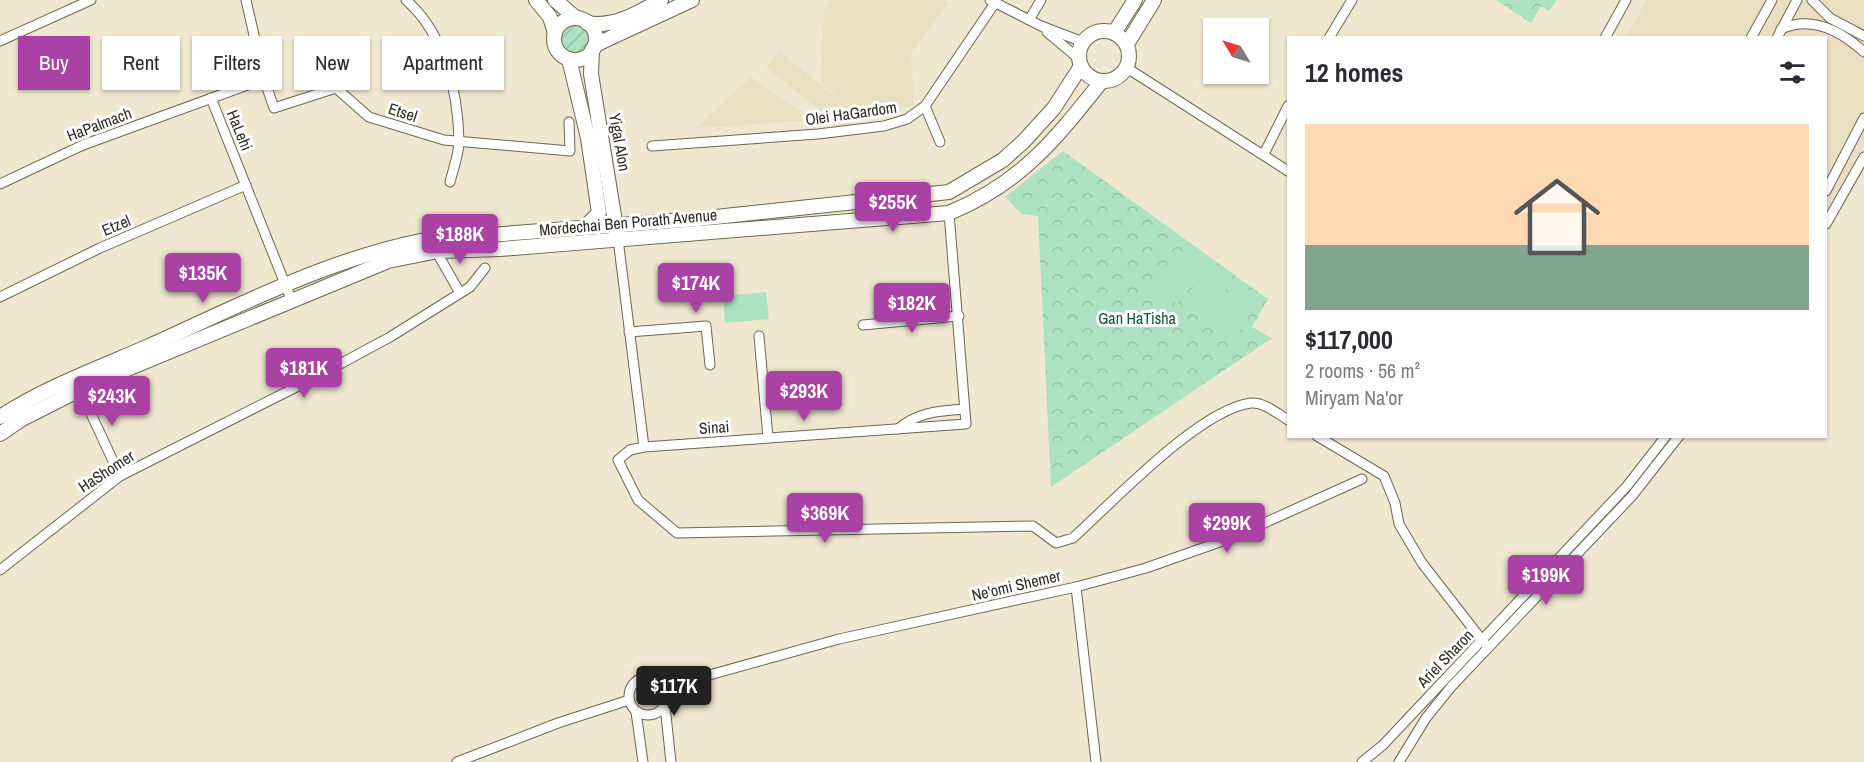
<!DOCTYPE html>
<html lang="en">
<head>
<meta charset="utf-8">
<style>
  :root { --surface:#fff; --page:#f2f2f3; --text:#2b2b33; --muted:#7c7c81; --line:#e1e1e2; --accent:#aa42a5 }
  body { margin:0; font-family:"Archivo Narrow",sans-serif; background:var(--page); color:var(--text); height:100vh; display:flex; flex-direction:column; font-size:22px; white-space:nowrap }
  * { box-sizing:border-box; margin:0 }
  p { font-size:20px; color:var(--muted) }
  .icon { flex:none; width:33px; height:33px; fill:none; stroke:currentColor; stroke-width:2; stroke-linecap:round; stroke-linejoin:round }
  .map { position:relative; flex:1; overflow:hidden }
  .details { position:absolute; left:1287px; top:36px; width:540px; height:402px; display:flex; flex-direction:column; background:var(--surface); border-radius:0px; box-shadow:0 2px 4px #0004 }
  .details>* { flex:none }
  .hud { position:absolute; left:18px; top:36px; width:570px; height:54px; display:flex; gap:12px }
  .needle { width:39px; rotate:308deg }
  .buttons { position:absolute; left:1203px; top:18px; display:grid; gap:12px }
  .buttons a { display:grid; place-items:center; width:66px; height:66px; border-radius:0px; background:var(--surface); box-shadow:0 2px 4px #0004; font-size:30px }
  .price { position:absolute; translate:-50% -51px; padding:0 14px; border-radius:6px; background:var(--accent); color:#fff; font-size:20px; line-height:39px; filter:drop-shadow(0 2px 3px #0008) }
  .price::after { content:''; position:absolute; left:50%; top:36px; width:18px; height:14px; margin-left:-9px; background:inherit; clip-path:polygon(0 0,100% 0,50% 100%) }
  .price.selected { background:#222; color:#fff }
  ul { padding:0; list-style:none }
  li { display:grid; align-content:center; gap:12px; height:318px; padding:0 18px }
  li+li { border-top:2px solid var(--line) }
  li span { display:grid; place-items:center; height:186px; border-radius:0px; color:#555 }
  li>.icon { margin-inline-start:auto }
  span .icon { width:108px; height:108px; fill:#fffc; stroke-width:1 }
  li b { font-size:26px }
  h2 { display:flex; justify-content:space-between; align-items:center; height:72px; padding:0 18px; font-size:26px }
  .pill { padding:0 21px; border-radius:0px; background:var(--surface); box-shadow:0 2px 4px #0004; font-size:21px; line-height:54px }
  .pill.selected { background:var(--accent); color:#fff }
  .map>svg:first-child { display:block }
  .built { fill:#eadfc0 }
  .park { fill:url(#park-crowns) }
  .garden { fill:url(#garden-furrows) }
  .pitch { fill:#ace2c2 }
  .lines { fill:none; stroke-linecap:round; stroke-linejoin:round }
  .street-casing { stroke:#6d6651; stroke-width:11 }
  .secondary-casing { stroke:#6d6651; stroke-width:16 }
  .street { stroke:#fff; stroke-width:9 }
  .secondary { stroke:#fff; stroke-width:14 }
  .labels { text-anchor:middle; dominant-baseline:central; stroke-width:6; stroke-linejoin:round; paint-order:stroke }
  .street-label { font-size:16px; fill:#2e2a21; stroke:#fff }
  .park-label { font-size:16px; fill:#135234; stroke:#fff }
</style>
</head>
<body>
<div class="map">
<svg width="1864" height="762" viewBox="0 0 1864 762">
  <defs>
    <pattern id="park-crowns" width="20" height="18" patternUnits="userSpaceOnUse" patternTransform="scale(1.5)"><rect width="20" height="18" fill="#ace2c2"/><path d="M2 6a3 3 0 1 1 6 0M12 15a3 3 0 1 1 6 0" fill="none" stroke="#94c2a6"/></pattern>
    <pattern id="garden-furrows" width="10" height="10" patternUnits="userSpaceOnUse" patternTransform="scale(1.5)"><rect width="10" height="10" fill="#ace2c2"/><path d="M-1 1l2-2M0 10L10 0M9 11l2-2" fill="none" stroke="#94c2a6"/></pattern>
  </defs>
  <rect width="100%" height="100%" fill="#f0e7d0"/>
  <g class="built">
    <path d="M832,0H944L948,3L911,53L914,106L854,110L821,83L824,11Z"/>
    <path d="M1647,0H1864V170L1826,226V38H1625Z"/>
    <path d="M779,51L863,119L840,127L766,67Z"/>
    <path d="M751,77L802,113L801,121L696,128Z"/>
  </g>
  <g class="park">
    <path d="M1496,0H1557L1549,11L1541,6L1531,23Z"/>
    <path d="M1063,151L1268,299L1252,327L1272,338L1051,487L1038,216L1022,214L1005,197Z"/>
  </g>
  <circle class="garden" cx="575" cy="39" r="17"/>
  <g class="pitch">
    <path d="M1177,249L1202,264L1177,304L1153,289Z"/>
    <path d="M1206,266L1231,281L1206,322L1181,307Z"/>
    <path d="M1235,282L1260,298L1235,339L1209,323Z"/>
    <path d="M766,292L769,319L725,323L723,296Z"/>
  </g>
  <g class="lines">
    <defs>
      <g id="street">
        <path d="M246,0L264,79L274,108L336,88L369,117L444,140L570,151L569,122"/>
        <path d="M406,0C445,34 458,92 459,141C459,154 453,170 450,182"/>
        <path d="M990,0L1041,26L1083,42"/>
        <path d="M1812,0L1830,18L1864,36"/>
        <path d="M1029,20L1041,0"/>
        <path d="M1781,29C1812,15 1841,31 1864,52"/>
        <path d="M1047,32L1078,58"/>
        <path d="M1329,38L1352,0"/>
        <path d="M1605,38L1626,0"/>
        <path d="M1751,38L1772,0"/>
        <path d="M1777,38L1797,0"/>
        <path d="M0,41L91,0"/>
        <path d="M1127,68L1288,171"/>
        <path d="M211,98L291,299"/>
        <path d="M925,106L940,142"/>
        <path d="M652,146L818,134L884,126L907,119L925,106L995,3"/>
        <path d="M1264,154L1288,106"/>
        <path d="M0,184L83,145L264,79"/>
        <path d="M1826,191L1864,118"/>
        <path d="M949,213L966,424L644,447L630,450L618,460L638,500L677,533L1033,526L1056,543L1073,538C1113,502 1200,409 1251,403C1264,402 1278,414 1288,420"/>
        <path d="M1826,224L1864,157"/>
        <path d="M618,239L644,447"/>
        <path d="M436,251L460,293"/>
        <path d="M0,297L100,248L246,185"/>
        <path d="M863,325L959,316"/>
        <path d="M629,332L706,326L710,365"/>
        <path d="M759,336L768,438"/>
        <path d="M80,390L120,476"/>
        <path d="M898,429C917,412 939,411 964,409"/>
        <path d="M1317,436L1384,476L1395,503L1399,524L1422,563L1485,644"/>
        <path d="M0,570L120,476L316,377L390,337L470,287L485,268"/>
        <path d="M1076,587L1096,762"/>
        <circle cx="648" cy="696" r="19"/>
        <path d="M666,687L839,639L1076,587L1146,568L1231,538L1362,479"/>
        <path d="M665,706L671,762"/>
        <path d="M636,712L643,762"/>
        <path d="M457,762L558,723L629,700"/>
        <path d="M1362,762L1383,745L1627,486L1666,436"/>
        <path d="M1399,762L1426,718L1451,687L1632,496L1679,436"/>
      </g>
      <g id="secondary">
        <path d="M536,0L550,17L555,33"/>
        <path d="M555,0L576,18"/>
        <circle cx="575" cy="39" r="21"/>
        <path d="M587,23C614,28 638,13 661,0"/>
        <circle cx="1104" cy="56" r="25"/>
        <path d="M1114,33L1135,0"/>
        <path d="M1127,44L1154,0"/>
        <path d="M595,45L692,0"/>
        <path d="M592,50L591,74L617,234"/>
        <path d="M569,59L588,138L599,213L584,228"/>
        <path d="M0,417C46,387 99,368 149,346C238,306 328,259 425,240L697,219L949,192L1003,160L1024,141L1054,108L1081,66"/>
        <path d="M0,434L22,419L91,384L388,261L438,251L500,249L949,213C1021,183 1054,141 1101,82"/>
      </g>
    </defs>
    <use href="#street" class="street-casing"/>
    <use href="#secondary" class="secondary-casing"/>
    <use href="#street" class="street"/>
    <use href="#secondary" class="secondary"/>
  </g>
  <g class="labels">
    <g class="street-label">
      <text transform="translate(403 112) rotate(18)">Etsel</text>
      <text transform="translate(851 113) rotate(-8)">Olei HaGardom</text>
      <text transform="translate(99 124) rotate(-21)">HaPalmach</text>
      <text transform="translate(240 130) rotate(68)">HaLehi</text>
      <text transform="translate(620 142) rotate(80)">Yigal Alon</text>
      <text transform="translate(628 222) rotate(-5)">Mordechai Ben Porath Avenue</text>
      <text transform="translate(116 225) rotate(-23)">Etzel</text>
      <text transform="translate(714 427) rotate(-4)">Sinai</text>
      <text transform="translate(106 471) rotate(-33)">HaShomer</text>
      <text transform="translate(1016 585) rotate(-13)">Ne'omi Shemer</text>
      <text transform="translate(1445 658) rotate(-46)">Ariel Sharon</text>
    </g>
    <g class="park-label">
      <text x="1137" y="318">Gan HaTisha</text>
    </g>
  </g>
</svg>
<div class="buttons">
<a><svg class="needle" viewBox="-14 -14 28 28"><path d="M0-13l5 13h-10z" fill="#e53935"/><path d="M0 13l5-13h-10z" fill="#7c7c81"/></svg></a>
</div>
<b class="price" style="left:893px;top:233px">$255K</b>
<b class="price" style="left:460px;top:265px">$188K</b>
<b class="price" style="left:203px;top:304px">$135K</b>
<b class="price" style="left:696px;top:314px">$174K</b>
<b class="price" style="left:912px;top:334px">$182K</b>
<b class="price" style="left:304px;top:399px">$181K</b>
<b class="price" style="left:804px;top:422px">$293K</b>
<b class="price" style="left:112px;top:427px">$243K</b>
<b class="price" style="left:825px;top:544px">$369K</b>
<b class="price" style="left:1227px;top:554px">$299K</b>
<b class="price" style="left:1546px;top:606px">$199K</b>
<b class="price selected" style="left:674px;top:717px">$117K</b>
<div class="hud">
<a class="pill selected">Buy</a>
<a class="pill">Rent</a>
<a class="pill">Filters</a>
<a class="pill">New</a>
<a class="pill">Apartment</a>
</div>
<section class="details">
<h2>12 homes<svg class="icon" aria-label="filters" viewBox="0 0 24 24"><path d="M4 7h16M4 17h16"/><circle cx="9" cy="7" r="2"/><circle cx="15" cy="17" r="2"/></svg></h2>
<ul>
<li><span style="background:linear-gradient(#ffd9b3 65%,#7fa58c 0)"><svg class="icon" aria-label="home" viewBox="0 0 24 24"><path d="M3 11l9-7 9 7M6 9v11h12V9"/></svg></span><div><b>$117,000</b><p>2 rooms · 56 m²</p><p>Miryam Na'or</p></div></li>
</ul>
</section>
</div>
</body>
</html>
